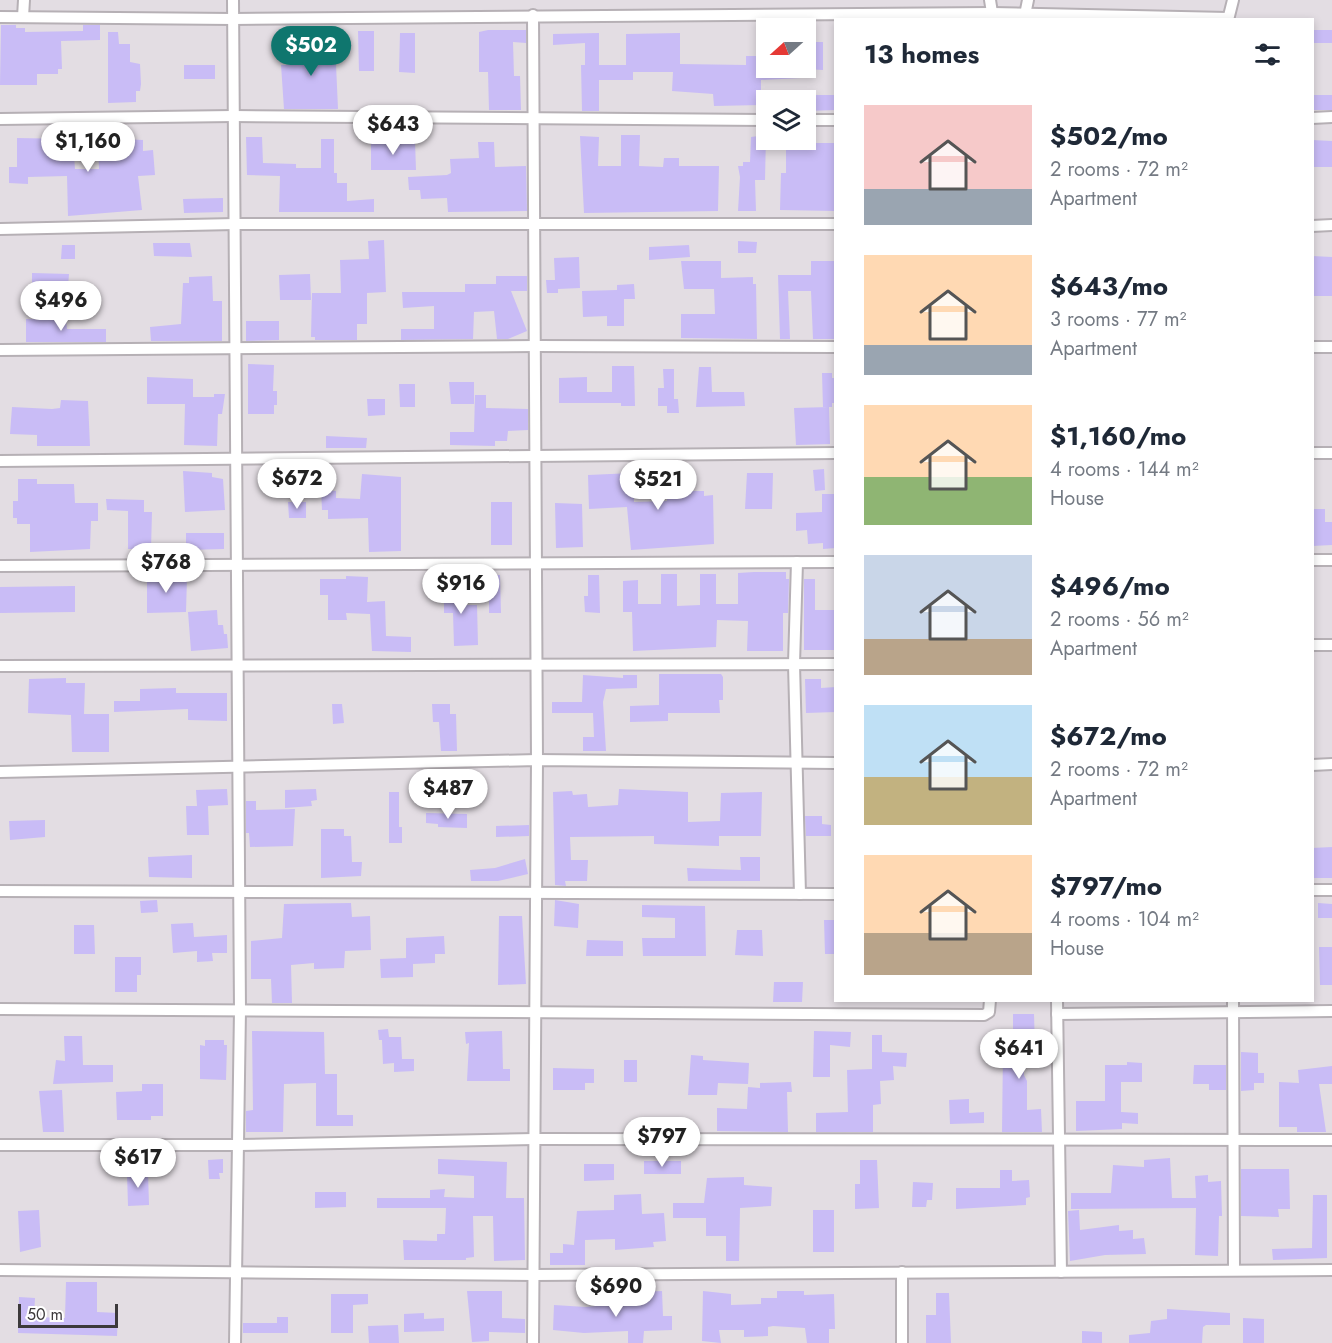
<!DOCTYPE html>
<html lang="en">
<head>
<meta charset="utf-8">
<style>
  :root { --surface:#fff; --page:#f2f2f3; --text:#1f2937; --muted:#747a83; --accent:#0f766e }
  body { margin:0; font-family:Jost,sans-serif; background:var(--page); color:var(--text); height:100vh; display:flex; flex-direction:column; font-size:22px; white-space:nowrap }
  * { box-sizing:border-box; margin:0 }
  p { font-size:20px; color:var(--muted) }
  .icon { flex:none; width:33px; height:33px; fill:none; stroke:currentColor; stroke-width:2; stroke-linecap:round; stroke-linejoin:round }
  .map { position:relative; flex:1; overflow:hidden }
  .panel { position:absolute; left:834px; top:18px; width:480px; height:984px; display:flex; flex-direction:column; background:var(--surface); border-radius:0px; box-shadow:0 3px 9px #0003 }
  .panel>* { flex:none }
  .needle { width:39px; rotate:249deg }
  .controls { position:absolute; left:756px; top:18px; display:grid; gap:12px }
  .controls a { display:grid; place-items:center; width:60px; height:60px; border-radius:0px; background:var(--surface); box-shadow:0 3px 9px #0003; font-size:30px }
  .scale { position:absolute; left:18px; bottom:15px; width:100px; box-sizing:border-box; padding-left:6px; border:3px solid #3c393b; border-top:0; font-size:16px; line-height:21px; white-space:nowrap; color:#3c393b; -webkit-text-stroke:4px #fff; paint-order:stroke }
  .price { position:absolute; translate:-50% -51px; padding:0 14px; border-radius:21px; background:#fff; color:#222; font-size:20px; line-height:39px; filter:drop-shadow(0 2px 3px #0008) }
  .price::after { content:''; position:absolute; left:50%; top:36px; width:18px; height:14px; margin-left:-9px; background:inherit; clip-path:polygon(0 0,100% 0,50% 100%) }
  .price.selected { background:var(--accent); color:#fff }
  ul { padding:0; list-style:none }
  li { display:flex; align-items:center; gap:18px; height:150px; padding:0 30px }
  li span { display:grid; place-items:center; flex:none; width:168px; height:120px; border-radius:0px; color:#555 }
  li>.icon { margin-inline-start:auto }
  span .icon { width:72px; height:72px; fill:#fffc; stroke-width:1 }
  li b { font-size:26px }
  h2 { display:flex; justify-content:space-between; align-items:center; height:72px; padding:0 30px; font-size:26px }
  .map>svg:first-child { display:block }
  .building { fill:#c9bcf6 }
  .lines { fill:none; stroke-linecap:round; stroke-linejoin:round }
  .street-casing { stroke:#b6b0b5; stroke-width:14 }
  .street { stroke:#fff; stroke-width:10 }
</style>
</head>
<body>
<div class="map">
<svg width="1332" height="1343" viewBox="0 0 1332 1343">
  <rect width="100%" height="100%" fill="#e3dde3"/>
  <g class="building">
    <path d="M1,25H16V28H25V32L83,31V25H100V40L61,41L62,69H58V74H37V85H0Z"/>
    <path d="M488,30H526V43L513,42L514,76H520L521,110H489L488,72H479V32Z"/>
    <rect x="1312" y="30" width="20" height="13"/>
    <path d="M358,31H374V71H359Z"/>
    <path d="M108,32H118L119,44H130V62L140,64L141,84L140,91H136V102L108,103Z"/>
    <path d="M400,33H415V73L399,72Z"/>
    <path d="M599,33V65H626V34L680,33V64L746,65V56H756V41H766V68H801V78L761,80V105L714,106L713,94L672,91L673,72H633V80H599V111H582L581,65H585V43L553,45V34Z"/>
    <path d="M292,42H335L338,109H284L281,65H292Z"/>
    <path d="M806,42H823V70L806,69Z"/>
    <rect x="184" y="65" width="31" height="14"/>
    <path d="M806,95H836V110L806,111Z"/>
    <rect x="1312" y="95" width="20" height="15"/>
    <path d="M621,135H640L639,166L663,167L664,158H679V166H719L718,211L584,213L580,136L599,137L598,166H621Z"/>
    <path d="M766,135L765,180H755L756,211H738L740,177L738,166H743V162H750L751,137Z"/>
    <path d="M246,137H262L263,163L296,164V168H321V139H334V173H337V183H347V201L374,199V212H279L280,176L247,175Z"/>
    <path d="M17,138L73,139L75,169H99L98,138L143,140V151L153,150L155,175L138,176L142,210L68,216L67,176L28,177V184L9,183V167H17Z"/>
    <path d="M786,140H802V143H836L835,211L780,210L781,173H786Z"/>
    <path d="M1312,140L1332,141V167H1312Z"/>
    <path d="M371,141H415L416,170H371Z"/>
    <path d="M478,142H494L495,167L526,166L527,211L448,212L447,198L421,199L420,190H409L408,177L447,175L451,173L450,159L479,158Z"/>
    <path d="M223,198V212L184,213L183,199Z"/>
    <path d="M384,240L386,292L367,293V324H357V340H315V337H311L312,293H341L340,260L369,259L368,241Z"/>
    <path d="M738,241L757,242L756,253H738Z"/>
    <path d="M153,243H190L192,257L154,256Z"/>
    <path d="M62,245H75V259H61Z"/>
    <path d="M689,245L690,257L649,260V247Z"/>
    <path d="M1312,256L1332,257V296H1312Z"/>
    <path d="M579,257L580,288L558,289V293H547L546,280H555L554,258Z"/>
    <path d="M681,261H721V278L753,277V284H756L757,339L681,338V314H715L714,289H684Z"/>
    <path d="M811,261H836V339H813L811,291H788L790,339H780L778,275H811Z"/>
    <path d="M32,273L69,274L68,286H74V302H61V291L32,290Z"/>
    <path d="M310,274L311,300H280L279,275Z"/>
    <path d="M212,276L213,301H222V341H151L150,327L181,324L183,283H189V277Z"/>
    <path d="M496,276H527V291H511L527,331L508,339H497L494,311L474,312L473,339L401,340V329H434V306L403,308L402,292H465V284H496Z"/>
    <path d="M634,284L635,299H624V326H607V316L583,317L582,291L617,290V285Z"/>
    <path d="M26,319L66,320L67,329H106V342H26Z"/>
    <path d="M246,321H279V340L246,341Z"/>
    <path d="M248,364L274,365L273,391H277V405H274V414H248Z"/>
    <path d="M612,366H634L635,406H621V403H559V378L587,377V392H612Z"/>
    <path d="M699,367H711L712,392H744L745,406L696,407Z"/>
    <path d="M663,369H674V399H678L679,413H667V406H658V388H664Z"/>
    <path d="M822,373H832V378H836V403H832V407H823Z"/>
    <path d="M147,377L193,379V397H214V394H225L222,414H218L217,446L184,445L185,404H147Z"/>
    <path d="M449,382H474V404H451Z"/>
    <path d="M399,384H415V407H400Z"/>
    <path d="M475,395H486V408L528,409V430L508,431L507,441H495V446L450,445V432H474Z"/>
    <path d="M367,399H385V415L368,416Z"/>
    <path d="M61,400L88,401L90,446H37V435L10,434L12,407L52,409L60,408Z"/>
    <path d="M829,407L830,444L796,445L794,408Z"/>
    <path d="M326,436L367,438L366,448H326Z"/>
    <path d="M667,469H691L692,491H704V496L713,495L714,544L631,550L627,507L589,509L588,475L633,473L634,502L667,501Z"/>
    <path d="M824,469L825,490L815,491L813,470Z"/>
    <path d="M183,471L212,473V477L223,479L225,510L185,512Z"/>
    <path d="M747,473H773L772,509H745Z"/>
    <path d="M362,474L401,477V551L369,552L368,518L328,519V510H322L321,490L336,491V498L360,499Z"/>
    <path d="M18,479H37V484H74L75,503H98V521H91L90,549L30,552V524H17V518H13V501H18Z"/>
    <path d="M822,494H836V548L823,549V543L808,544L807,530L796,531V513L822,512Z"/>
    <path d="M106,499L144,500V512H152L151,549H128V511L107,510Z"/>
    <path d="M288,502H306V518H289Z"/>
    <rect x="491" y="502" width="21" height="43"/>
    <path d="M555,503L582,504L583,547L556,548Z"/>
    <path d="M1312,509H1325V522H1332V545L1312,546Z"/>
    <path d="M186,533H224V549L186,550Z"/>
    <path d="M754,572H786V579H789L788,613H783V651H747L748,621L717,620L716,647L633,651L632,612H623V581L638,580V604H661V574H677V606L700,605V574H716V604H738V573Z"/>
    <path d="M161,574L187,577L186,612L147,613V575Z"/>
    <path d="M489,575H500L501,613H489Z"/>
    <path d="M588,575H599L600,613L585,612L584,596H588Z"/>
    <path d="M346,576L368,577L367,602L385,601L386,636L411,637V652L372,651L370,614L346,613L347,620H328V595H320V579H346Z"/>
    <path d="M444,576H457V605H477L478,645L454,646L453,613H444Z"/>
    <path d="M804,579H815V610H836V650H804Z"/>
    <path d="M75,586V612L0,613V587Z"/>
    <path d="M217,610L218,625H223L224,634H227L228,648L191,651L188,612Z"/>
    <path d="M659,674H721L723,677V700H719L720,713H668V721L630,722V706L659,705Z"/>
    <path d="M583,675L623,678V675H637V688L606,689L603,702L606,751H583V737H594L593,713H552V702H582Z"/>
    <path d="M66,678V683H85L84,714H109V752H72L71,715L28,713L29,679Z"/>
    <path d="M805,679H821V688L836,687V712L806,713Z"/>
    <path d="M176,688V693H227V721L188,720V709L114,712V701H140V689Z"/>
    <path d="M332,704H342L344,723L333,724Z"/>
    <path d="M432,704H450V714H456L457,751H441L439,722H433Z"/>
    <path d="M227,789L228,805L208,806L209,835H187L186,806H197L196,790Z"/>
    <path d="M316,789L317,800L311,801L312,806L285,808V790Z"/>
    <path d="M619,789L688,792V822L720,821L721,793L762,792L761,836H719V846L654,844V836L570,837L571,860H588L587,881H565L566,886L555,885L553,792L572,791L573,795L587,794L588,807L618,805Z"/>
    <path d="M389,792H399V827H402V843H389Z"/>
    <path d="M246,801H256V810L295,809L293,846L250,847L249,833H246Z"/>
    <path d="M426,813L467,814V828L438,827V824L426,823Z"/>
    <path d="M805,816H822V824L831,825V836H806Z"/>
    <path d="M45,820V837L10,840L9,821Z"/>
    <path d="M529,825V836L496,837V826Z"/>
    <path d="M321,829H344V836H351L352,862H362L361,876L321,878Z"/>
    <path d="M1332,847V878H1312V848Z"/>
    <path d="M192,855V878L149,877L148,857Z"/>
    <path d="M740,857H760V881H688L687,868L741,870Z"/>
    <path d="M525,859L528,874L498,881H471L470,870L495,868Z"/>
    <path d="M157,900L158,912L141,913L140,901Z"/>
    <path d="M555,900L579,904L578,928L554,926Z"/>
    <path d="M351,903L352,917L370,916L371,950L345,951L344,968L314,969V963L291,965L292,1003H272L271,979H251V941L282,938L284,904Z"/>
    <path d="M1318,903L1332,904V918H1318Z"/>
    <path d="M642,905L705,906L706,956H643L642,938H675V918L642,917Z"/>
    <path d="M499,916H522L526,984L498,985Z"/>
    <path d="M824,920H836V954H825Z"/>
    <path d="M193,923L194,937L227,935V953H212L213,961L197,962V951L173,953L171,924Z"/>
    <path d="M74,925H94L95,954H74Z"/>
    <path d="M737,930H762L763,956L735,955Z"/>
    <path d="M444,936L445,954H435V963L413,964V977L381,978L380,959L406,958V938Z"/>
    <path d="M587,940L623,941V956H586Z"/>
    <path d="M1319,947H1332V985H1320Z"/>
    <path d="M115,957H141V975H137V992H115Z"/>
    <path d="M774,982H803L802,1002H773Z"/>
    <path d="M1013,1014H1034L1035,1048H1024V1075L1027,1081V1110L1041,1109L1042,1132H1002L1003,1051H1013Z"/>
    <path d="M388,1029L389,1037H401L402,1059H414V1071L394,1072V1063L383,1064L382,1040H379L378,1030Z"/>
    <path d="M252,1031L324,1032L325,1074H337V1115H353V1126H316V1083L284,1084L283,1132H246V1111L253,1110Z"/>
    <path d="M502,1031L503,1069H510V1081H467L469,1043L466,1044L465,1032Z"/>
    <path d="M814,1031L851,1032L850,1047L830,1045V1077H813Z"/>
    <path d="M872,1035H882V1052L907,1053L906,1067L893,1066L894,1080L880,1081L881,1104L873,1105V1132H816V1113L848,1112L847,1070L872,1069Z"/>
    <path d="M64,1036H82L83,1065H113V1082L53,1084L56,1060L65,1061Z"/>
    <path d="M205,1040H224V1045H227L226,1080L200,1079V1045L205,1046Z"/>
    <path d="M1241,1052L1258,1053V1073H1264V1083H1254V1090L1241,1091Z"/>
    <path d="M691,1055L703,1056V1060L749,1063L748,1084L718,1083L717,1095H688Z"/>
    <rect x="624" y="1060" width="13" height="22"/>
    <path d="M1127,1062L1142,1063V1082H1121V1112L1138,1113V1124L1122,1123V1129L1076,1131V1101H1105V1065H1127Z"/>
    <path d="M1194,1065H1226V1090H1209V1084H1193Z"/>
    <path d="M1332,1066V1084H1319L1326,1132H1297V1127H1279V1082L1299,1083L1298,1070Z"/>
    <path d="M553,1068L594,1069V1083H585V1090H553Z"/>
    <path d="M791,1082L792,1092H787L788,1132L717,1131V1108L747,1109L748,1087L760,1088V1083Z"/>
    <path d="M142,1084H163V1116H151V1120H117L116,1092L142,1091Z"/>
    <path d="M62,1090L64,1132H43L39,1091Z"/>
    <path d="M969,1099V1113L984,1112V1123L950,1124L949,1100Z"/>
    <path d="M1170,1158L1172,1198H1196L1195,1176L1208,1175V1182L1221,1181L1222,1216H1219L1218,1256L1195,1255L1196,1208L1071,1209V1193H1111L1113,1165L1144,1167V1160Z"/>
    <path d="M223,1159V1173H219L220,1179H209L208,1160Z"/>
    <path d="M438,1159L507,1162L506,1198H524L525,1260L494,1261L493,1216H473L474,1257L466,1258V1260H404L403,1240L437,1241V1234H445L446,1208H377V1198H430V1190L445,1189L444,1197L474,1198V1176L438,1174Z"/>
    <path d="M860,1160H877L879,1208L855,1209V1184H860Z"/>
    <rect x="644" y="1161" width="37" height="13"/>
    <path d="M584,1164H614V1180L584,1181Z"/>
    <path d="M1241,1169H1289L1290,1209H1278L1279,1217L1241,1216Z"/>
    <path d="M1000,1170H1012V1181L1029,1180L1030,1197L1026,1198V1205L956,1209V1188H1000Z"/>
    <path d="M127,1173H148L149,1205L128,1206Z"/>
    <path d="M744,1177V1185L772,1187L771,1206L740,1208L739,1261H726V1236H706V1218H673V1203H704L707,1178Z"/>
    <path d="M913,1182L933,1183L932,1200H927L926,1207H912Z"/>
    <path d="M315,1192H346V1207L315,1208Z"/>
    <path d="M641,1194L642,1214L664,1213L666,1241L653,1242L654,1247L615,1250V1239L585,1240V1265H550V1253H563V1244L574,1245L577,1211L614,1210V1195Z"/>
    <path d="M1313,1195H1327V1258L1273,1260L1272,1249L1312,1248Z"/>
    <path d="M39,1210L41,1247L20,1252L18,1211Z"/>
    <rect x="813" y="1210" width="21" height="42"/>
    <path d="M1079,1210L1080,1230L1119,1225V1231L1133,1230V1239L1144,1238L1146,1254L1105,1255L1070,1261L1068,1211Z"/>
    <path d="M66,1282H97V1312L118,1313L117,1336L18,1333L19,1297L35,1298L34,1317L65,1318Z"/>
    <path d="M467,1291H502V1318L525,1319V1333L489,1332V1341L472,1342Z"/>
    <path d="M662,1291L663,1316H672V1330L644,1331L643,1343H628V1331L584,1333L553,1330L554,1305L586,1307L617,1304V1300H643L642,1292Z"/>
    <path d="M703,1291L731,1294V1305L761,1304V1298H777V1291H804V1295L834,1294L835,1329H829V1343H807L805,1328L773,1326L768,1327V1336L744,1337V1330H719L721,1343L702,1341Z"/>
    <path d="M936,1293H949L951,1343H926V1315H936Z"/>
    <path d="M331,1294H368V1304L353,1305V1333H331Z"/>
    <path d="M1167,1309L1230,1313V1325H1206L1203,1327L1202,1343H1129V1335L1150,1333L1151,1321L1167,1319Z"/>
    <path d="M424,1313V1319L444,1318V1331L404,1332V1314Z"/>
    <path d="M277,1317H288V1333H243V1323H277Z"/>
    <path d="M1243,1318L1264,1319V1343H1243Z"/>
    <path d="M398,1325L399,1343H369L368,1326Z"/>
    <path d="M1082,1331L1102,1332V1343H1082Z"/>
  </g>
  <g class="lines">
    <defs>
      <g id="street">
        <path d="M233,0L240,1010L235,1343"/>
        <path d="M990,0L993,19"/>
        <path d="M533,15L537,760L533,1343"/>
        <path d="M1025,15L1028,0"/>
        <path d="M0,17L233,19L992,13L1228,18"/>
        <path d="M23,17L24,0"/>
        <path d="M1228,20L1233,0"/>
        <path d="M1312,118L1332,117"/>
        <path d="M0,119L233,116L766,120"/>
        <path d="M806,120H836"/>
        <path d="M1312,226L1332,225"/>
        <path d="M0,229L235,224H836"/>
        <path d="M1312,347H1332"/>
        <path d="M0,350L536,346L836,347"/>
        <path d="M1312,453H1332"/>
        <path d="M0,461L836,453"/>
        <path d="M1312,560H1332"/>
        <path d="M797,562L794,664L800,894"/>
        <path d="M0,566L836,562"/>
        <path d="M1312,645H1332"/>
        <path d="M0,666L836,664"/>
        <path d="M1312,765L1332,764"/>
        <path d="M0,772L537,760L836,763"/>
        <path d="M1312,890H1332"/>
        <path d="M0,891L836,894"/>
        <path d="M1057,1000L1061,1272"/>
        <path d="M1233,1000L1234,1270"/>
        <path d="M0,1009L984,1015L989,1012L990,1000"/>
        <path d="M1057,1014L1332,1011"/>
        <path d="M0,1145H238L534,1139L1332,1140"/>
        <path d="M0,1270L534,1275L1332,1270"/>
        <path d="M902,1343V1272"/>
      </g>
    </defs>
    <use href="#street" class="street-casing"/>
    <use href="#street" class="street"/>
  </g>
</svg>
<div class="controls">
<a><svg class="needle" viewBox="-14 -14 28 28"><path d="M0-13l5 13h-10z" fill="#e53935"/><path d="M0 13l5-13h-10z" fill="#747a83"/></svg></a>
<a><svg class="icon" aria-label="layers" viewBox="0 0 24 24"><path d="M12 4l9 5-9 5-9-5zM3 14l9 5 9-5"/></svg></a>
</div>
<div class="scale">50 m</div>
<b class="price selected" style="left:311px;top:77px">$502</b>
<b class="price" style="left:393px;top:156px">$643</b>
<b class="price" style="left:88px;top:173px">$1,160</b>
<b class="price" style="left:61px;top:332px">$496</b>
<b class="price" style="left:297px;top:510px">$672</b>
<b class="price" style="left:658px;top:511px">$521</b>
<b class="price" style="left:166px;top:594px">$768</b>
<b class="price" style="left:461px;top:615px">$916</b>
<b class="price" style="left:448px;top:820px">$487</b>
<b class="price" style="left:1019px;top:1080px">$641</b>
<b class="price" style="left:662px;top:1168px">$797</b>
<b class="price" style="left:138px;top:1189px">$617</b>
<b class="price" style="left:616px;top:1318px">$690</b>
<section class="panel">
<h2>13 homes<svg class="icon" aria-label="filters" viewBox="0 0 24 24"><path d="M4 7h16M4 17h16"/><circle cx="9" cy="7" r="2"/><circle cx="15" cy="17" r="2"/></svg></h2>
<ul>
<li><span style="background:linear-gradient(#f6c9c9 70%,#9aa5b1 0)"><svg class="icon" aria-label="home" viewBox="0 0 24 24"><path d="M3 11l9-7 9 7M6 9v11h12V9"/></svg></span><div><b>$502/mo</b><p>2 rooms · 72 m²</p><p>Apartment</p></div></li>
<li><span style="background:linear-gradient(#ffd9b3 75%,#9aa5b1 0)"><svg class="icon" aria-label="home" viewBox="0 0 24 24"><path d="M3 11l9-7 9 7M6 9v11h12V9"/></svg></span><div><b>$643/mo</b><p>3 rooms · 77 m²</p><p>Apartment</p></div></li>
<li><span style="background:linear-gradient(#ffd9b3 60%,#8fb573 0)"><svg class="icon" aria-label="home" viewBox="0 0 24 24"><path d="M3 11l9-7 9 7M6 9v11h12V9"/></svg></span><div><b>$1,160/mo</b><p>4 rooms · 144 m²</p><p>House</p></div></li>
<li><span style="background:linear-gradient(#c9d6e8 70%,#b9a48a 0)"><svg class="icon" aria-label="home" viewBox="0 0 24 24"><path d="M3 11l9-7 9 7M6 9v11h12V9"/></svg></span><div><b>$496/mo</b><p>2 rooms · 56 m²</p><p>Apartment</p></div></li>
<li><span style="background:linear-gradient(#bfe0f5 60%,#c2b280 0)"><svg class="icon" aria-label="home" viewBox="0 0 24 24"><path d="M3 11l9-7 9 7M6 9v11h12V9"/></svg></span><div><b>$672/mo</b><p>2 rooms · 72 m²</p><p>Apartment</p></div></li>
<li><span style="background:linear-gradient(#ffd9b3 65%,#b9a48a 0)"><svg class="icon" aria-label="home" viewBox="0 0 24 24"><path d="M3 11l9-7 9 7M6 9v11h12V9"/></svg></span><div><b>$797/mo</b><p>4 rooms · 104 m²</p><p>House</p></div></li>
</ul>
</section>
</div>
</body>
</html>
